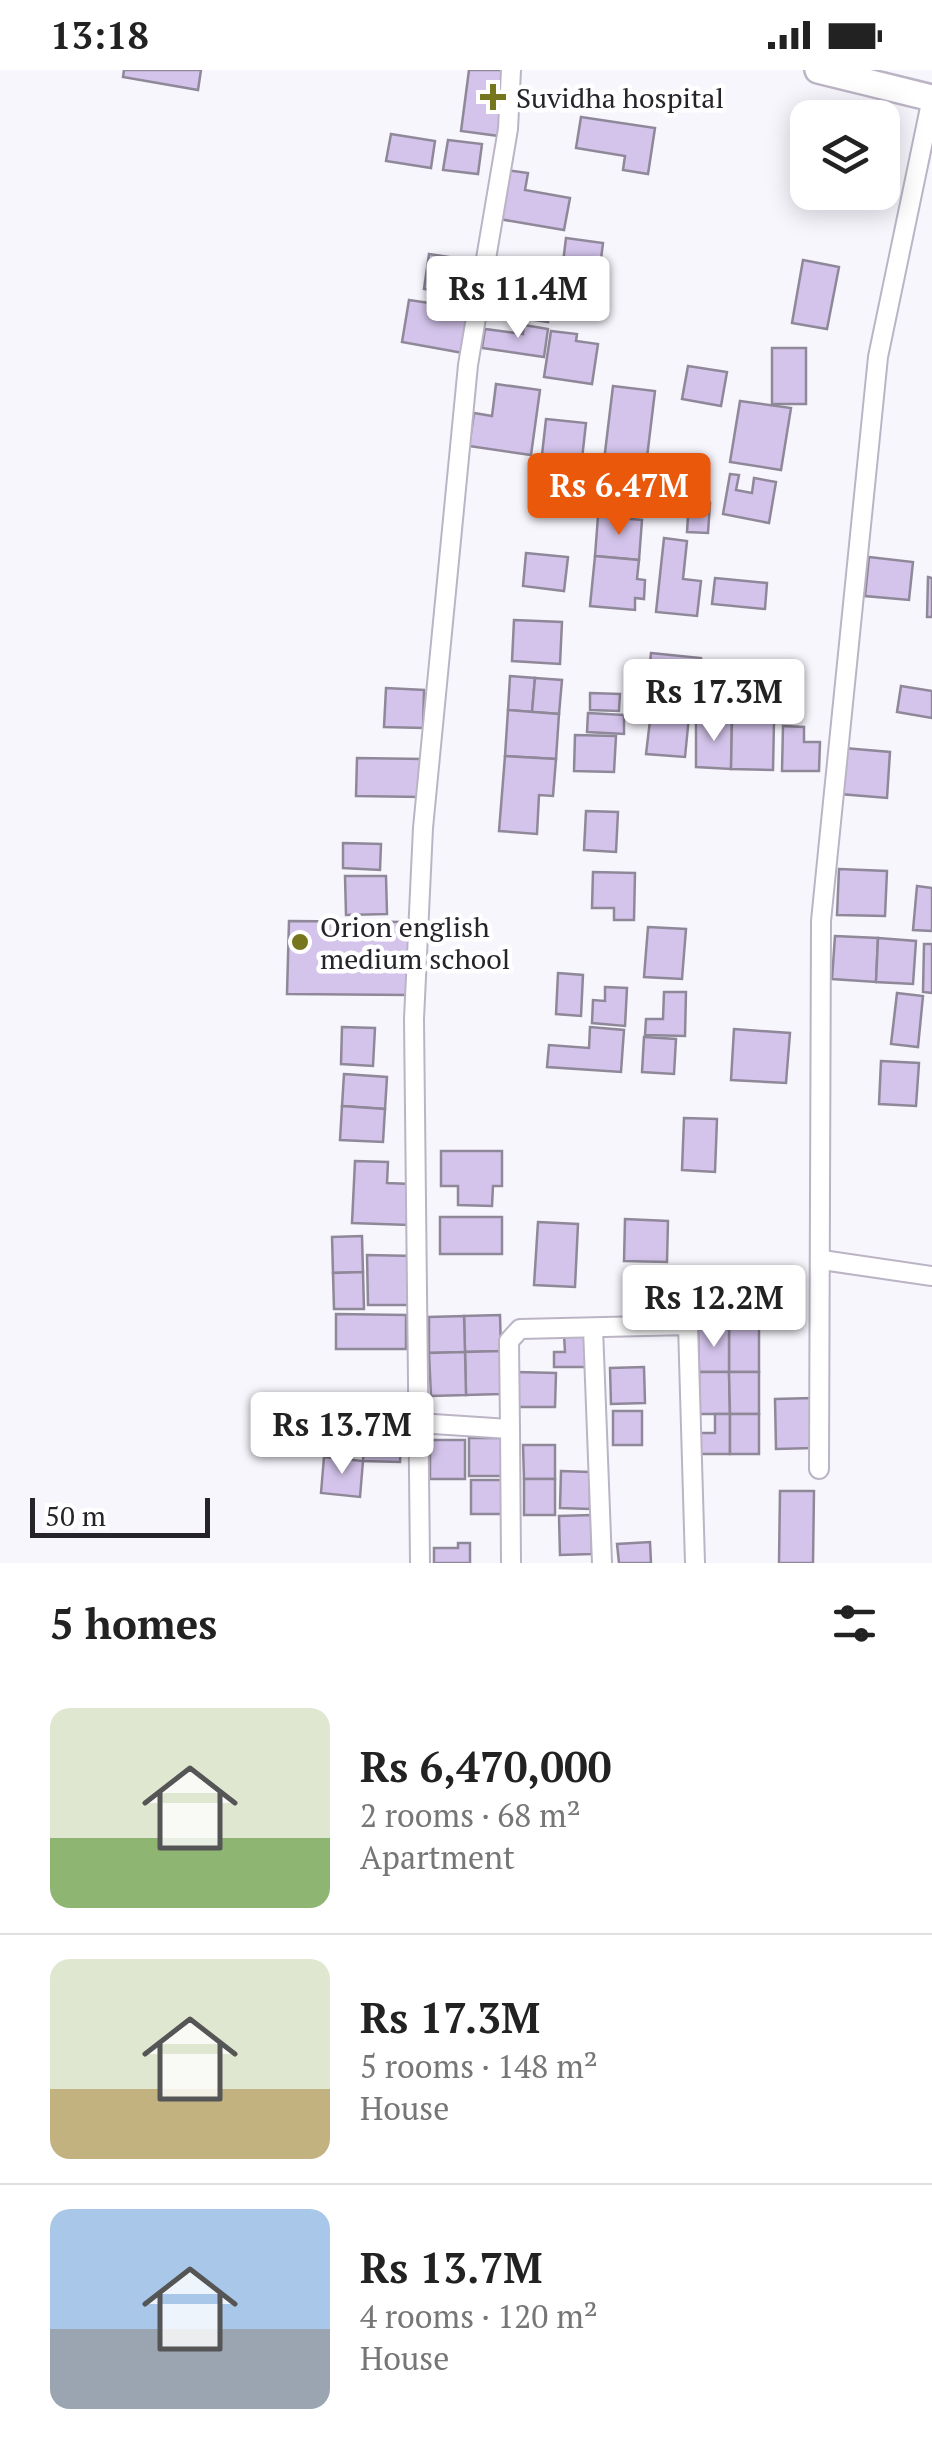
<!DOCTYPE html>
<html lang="en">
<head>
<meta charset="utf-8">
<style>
  :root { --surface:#fff; --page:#f2f2f2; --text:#222; --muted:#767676; --line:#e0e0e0; --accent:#ea580c }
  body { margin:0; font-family:"PT Serif",serif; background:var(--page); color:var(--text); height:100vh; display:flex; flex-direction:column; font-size:38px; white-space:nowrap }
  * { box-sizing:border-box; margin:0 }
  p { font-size:32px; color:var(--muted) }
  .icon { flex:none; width:55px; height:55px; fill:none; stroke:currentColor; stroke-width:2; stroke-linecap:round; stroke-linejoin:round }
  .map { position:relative; height:1493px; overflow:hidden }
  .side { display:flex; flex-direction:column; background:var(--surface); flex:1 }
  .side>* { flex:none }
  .buttons { position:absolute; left:790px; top:30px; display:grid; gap:20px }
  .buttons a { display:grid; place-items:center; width:110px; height:110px; border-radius:20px; background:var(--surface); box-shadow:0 5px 25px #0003; font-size:50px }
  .scale { position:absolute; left:30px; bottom:25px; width:180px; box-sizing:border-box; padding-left:10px; border:5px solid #26232a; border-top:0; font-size:28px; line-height:35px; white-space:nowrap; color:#26232a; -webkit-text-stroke:8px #fff; paint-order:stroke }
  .price { position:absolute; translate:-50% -85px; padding:0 22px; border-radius:10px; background:#fff; color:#222; font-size:32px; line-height:65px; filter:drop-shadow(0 2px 5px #0008) }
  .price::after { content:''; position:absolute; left:50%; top:60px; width:30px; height:22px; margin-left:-15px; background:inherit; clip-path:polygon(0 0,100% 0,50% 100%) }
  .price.selected { background:var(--accent); color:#fff }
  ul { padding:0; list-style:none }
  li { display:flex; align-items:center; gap:30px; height:250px; padding:0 50px }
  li+li { border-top:2px solid var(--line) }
  li span { display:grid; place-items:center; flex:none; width:280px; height:200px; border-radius:20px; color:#555 }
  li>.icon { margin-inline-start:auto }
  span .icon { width:120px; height:120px; fill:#fffc; stroke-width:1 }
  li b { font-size:42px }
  h2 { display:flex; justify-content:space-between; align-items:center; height:120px; padding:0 50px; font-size:42px }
  .status { display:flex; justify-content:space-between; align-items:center; height:70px; padding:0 50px; background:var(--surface); direction:ltr }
  .status svg { height:28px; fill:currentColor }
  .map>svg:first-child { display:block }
  .building { fill:#d4c4eb; stroke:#8f8899; stroke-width:2.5 }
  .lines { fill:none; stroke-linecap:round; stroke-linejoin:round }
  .street-casing { stroke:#bbb4c5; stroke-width:22 }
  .secondary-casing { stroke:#bbb4c5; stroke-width:30 }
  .street { stroke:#fff; stroke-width:18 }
  .secondary { stroke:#fff; stroke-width:25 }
  .poi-dot { fill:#75761d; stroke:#fff; stroke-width:4 }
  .labels { text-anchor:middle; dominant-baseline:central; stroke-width:9; stroke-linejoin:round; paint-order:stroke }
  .poi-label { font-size:28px; fill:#26232a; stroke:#fff; text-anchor:start }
</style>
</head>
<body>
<div class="status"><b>13:18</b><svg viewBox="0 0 49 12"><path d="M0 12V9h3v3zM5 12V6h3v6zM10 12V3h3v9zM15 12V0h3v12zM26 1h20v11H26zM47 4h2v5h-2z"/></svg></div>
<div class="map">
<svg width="932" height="1493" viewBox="0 0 932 1493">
  <rect width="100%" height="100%" fill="#f8f6fd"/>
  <g class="building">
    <path d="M124,0H201L198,20L123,7Z"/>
    <path d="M469,0H508L499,66L461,61Z"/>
    <path d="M581,47L655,58L648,104L623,100L625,86L576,78Z"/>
    <path d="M391,64L435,71L431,98L386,91Z"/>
    <path d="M448,70L482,74L478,104L443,100Z"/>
    <path d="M507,100L528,103L525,120L570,128L564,160L499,149Z"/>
    <path d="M566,168L603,173L597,222L560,217Z"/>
    <path d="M429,184L475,191L469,226L424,219Z"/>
    <path d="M803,190L839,197L827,259L792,253Z"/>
    <path d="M526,214L553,218L548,252L521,248Z"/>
    <path d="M409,230L470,239L463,283L402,272Z"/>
    <path d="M524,255L548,259L544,287L482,278L485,259L523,264Z"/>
    <path d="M551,261L577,264L576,271L598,274L592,314L544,307Z"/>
    <rect x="772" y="278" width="34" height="56"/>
    <path d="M688,296L727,302L721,336L682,329Z"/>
    <path d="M496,314L540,320L531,385L469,376L474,343L492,346Z"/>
    <path d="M613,316L655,321L645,404L603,399Z"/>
    <path d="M740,331L791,338L781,400L730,392Z"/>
    <path d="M546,349L586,353L582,389L542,385Z"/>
    <path d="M730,404L739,405L736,420L752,423L754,408L776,412L769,453L723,444Z"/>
    <path d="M689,431L710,433L708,463L687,462Z"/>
    <path d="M598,446L642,450L639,490L595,486Z"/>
    <path d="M664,468L687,471L683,509L701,511L697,546L656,542Z"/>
    <path d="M526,483L568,487L564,521L523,516Z"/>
    <path d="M595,486L639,490L637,509L645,510L644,529L635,528V540L590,536Z"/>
    <path d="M869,487L913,492L909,530L865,526Z"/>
    <path d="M928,507L932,508V547H927Z"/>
    <path d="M715,508L767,513L765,539L712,534Z"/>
    <path d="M514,550L562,552L560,594L512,591Z"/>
    <path d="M651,583L701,588L697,627L647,622Z"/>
    <path d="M510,606L535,608L532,642L508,640Z"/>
    <path d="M535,608L562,610L559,644L532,642Z"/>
    <path d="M901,616L932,621V648L897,642Z"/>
    <path d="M386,618L424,620L423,658L384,657Z"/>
    <path d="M590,623L620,624L619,641L590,640Z"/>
    <path d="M508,640L559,644L556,689L505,686Z"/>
    <path d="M651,642L689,646L685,687L646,684Z"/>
    <path d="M588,643L624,645V664L587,662Z"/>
    <path d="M696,649L732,651L731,699L696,697Z"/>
    <path d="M732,651L774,652L773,700L731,699Z"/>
    <path d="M783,656L804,657V672H820L819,701H782Z"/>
    <path d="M575,665L616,666L614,702L574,701Z"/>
    <path d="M844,678L890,682L887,728L840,724Z"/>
    <path d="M505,686L556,689L553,726L539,725L537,764L499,761Z"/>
    <path d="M357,688L422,689L421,727L356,726Z"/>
    <path d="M586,741L618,742L616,782L584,780Z"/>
    <path d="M343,773L381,774L380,800L343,798Z"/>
    <path d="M839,799L887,801L885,846L837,845Z"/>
    <path d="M593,802L635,803L634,850H614V838H592Z"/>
    <path d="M345,806H386L387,844L346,845Z"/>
    <path d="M917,816L932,818V861L913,860Z"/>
    <path d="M289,851L409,852L408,925L287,924Z"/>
    <path d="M648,857L686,859L682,909L644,907Z"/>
    <path d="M835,866L878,868L876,912L832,909Z"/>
    <path d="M878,868L916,871L913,914L876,912Z"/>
    <path d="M924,874H932V923L923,922Z"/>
    <path d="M558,903L583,905L581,946L556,944Z"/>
    <path d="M605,917L627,918L625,956L592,953L593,930L605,931Z"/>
    <path d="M664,922H686L685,966L645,965L646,949H663Z"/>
    <path d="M897,923L923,926L918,977L891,974Z"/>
    <path d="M342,957L375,958L373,996L341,994Z"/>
    <path d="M590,957L624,960L621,1002L547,997L549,975L589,978Z"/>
    <path d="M734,959L790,963L786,1013L731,1010Z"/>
    <path d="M644,967L676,969L674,1004L642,1002Z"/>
    <path d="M881,991L919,993L916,1036L879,1034Z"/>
    <path d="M344,1004L387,1007L385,1039L342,1036Z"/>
    <path d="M342,1036L385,1039L383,1072L340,1070Z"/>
    <path d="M684,1048L717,1049L715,1102L682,1100Z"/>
    <path d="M441,1081H502V1116H493L492,1136L458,1135V1116H441Z"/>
    <path d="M355,1091L388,1092L387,1113L411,1114L409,1155L352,1153Z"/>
    <rect x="440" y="1147" width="62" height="37"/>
    <path d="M625,1149L668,1151L667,1192L624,1191Z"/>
    <path d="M538,1152L578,1154L575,1217L534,1215Z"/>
    <path d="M362,1166L363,1202L333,1203L332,1167Z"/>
    <path d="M367,1185L415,1186V1235H368Z"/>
    <path d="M363,1202L364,1239H334L333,1203Z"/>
    <path d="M336,1244L406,1245V1279H336Z"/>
    <path d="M500,1245L501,1281L465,1282L464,1246Z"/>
    <path d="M464,1246L465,1282L429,1283V1247Z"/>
    <path d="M759,1258V1302H729V1259Z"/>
    <path d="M698,1259H729V1302H699Z"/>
    <path d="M564,1265H587V1297H554V1282H565Z"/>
    <path d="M501,1281V1324L466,1325L465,1282Z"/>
    <path d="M465,1282L466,1325L431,1326L429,1283Z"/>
    <path d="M644,1297L645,1333L611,1334L610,1298Z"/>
    <path d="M517,1302L556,1303L555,1337H517Z"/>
    <path d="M699,1302H729L730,1344H699Z"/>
    <path d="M729,1302H759V1344H730Z"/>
    <path d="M813,1328L814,1378L776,1379L775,1329Z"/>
    <rect x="613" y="1341" width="29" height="34"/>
    <path d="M715,1344H730V1384H699V1363H715Z"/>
    <rect x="730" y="1344" width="29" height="40"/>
    <path d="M365,1355L402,1357L400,1392L363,1391Z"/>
    <rect x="469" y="1368" width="37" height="38"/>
    <rect x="430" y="1370" width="35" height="39"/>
    <path d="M523,1375H555V1409H524Z"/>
    <path d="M324,1387L363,1391L360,1427L321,1423Z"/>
    <path d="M561,1401L590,1402V1439L560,1438Z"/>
    <rect x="524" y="1409" width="31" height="36"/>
    <rect x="471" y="1410" width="33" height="34"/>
    <path d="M780,1421H814L813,1493H779Z"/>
    <path d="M591,1445L592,1484L560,1485L559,1446Z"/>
    <path d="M650,1472L651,1493H619L617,1474Z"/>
    <path d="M458,1473H470V1493H434V1478H458Z"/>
  </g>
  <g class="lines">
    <defs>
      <g id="street">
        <path d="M822,1190L932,1206"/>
        <path d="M593,1258L602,1493"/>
        <path d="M418,1353L510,1359L511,1493"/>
        <path d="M510,1359L509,1271L520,1259L688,1255L695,1493"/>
        <path d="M819,1399L821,851L878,287L932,28"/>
        <path d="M420,1493L414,949L423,758L468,295L508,59L511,0"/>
      </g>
      <path id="secondary" d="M818,0L932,28"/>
    </defs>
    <use href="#street" class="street-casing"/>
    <use href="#secondary" class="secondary-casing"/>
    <use href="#street" class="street"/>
    <use href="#secondary" class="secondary"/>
  </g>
  <g class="poi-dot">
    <path d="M488 12h10v10h10v10h-10v10h-10v-10h-10v-10h10z"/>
    <circle cx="300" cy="872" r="10"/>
  </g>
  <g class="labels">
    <g class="poi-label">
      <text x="516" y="27">Suvidha hospital</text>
      <text x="320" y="856">Orion english<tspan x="320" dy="32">medium school</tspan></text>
    </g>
  </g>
</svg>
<div class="buttons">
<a><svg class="icon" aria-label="layers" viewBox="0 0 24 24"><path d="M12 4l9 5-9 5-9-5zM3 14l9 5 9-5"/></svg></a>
</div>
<div class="scale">50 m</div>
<b class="price" style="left:518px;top:271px">Rs 11.4M</b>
<b class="price selected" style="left:619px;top:468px">Rs 6.47M</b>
<b class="price" style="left:714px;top:674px">Rs 17.3M</b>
<b class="price" style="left:714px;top:1280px">Rs 12.2M</b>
<b class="price" style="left:342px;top:1407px">Rs 13.7M</b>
</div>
<section class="side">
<h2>5 homes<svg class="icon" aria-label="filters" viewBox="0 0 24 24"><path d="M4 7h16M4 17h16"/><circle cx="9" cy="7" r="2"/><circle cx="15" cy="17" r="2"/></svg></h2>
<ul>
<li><span style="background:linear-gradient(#dfe7d0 65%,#8fb573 0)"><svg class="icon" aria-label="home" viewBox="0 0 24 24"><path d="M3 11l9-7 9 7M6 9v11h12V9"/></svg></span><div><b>Rs 6,470,000</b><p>2 rooms · 68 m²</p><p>Apartment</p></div></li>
<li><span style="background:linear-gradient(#dfe7d0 65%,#c2b280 0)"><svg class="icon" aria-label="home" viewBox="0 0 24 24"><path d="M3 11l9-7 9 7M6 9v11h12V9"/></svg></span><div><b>Rs 17.3M</b><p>5 rooms · 148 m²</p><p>House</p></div></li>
<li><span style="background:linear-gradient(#a9c7e8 60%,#9aa5b1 0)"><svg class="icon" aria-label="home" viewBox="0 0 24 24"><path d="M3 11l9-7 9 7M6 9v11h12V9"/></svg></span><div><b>Rs 13.7M</b><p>4 rooms · 120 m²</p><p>House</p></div></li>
</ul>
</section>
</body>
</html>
